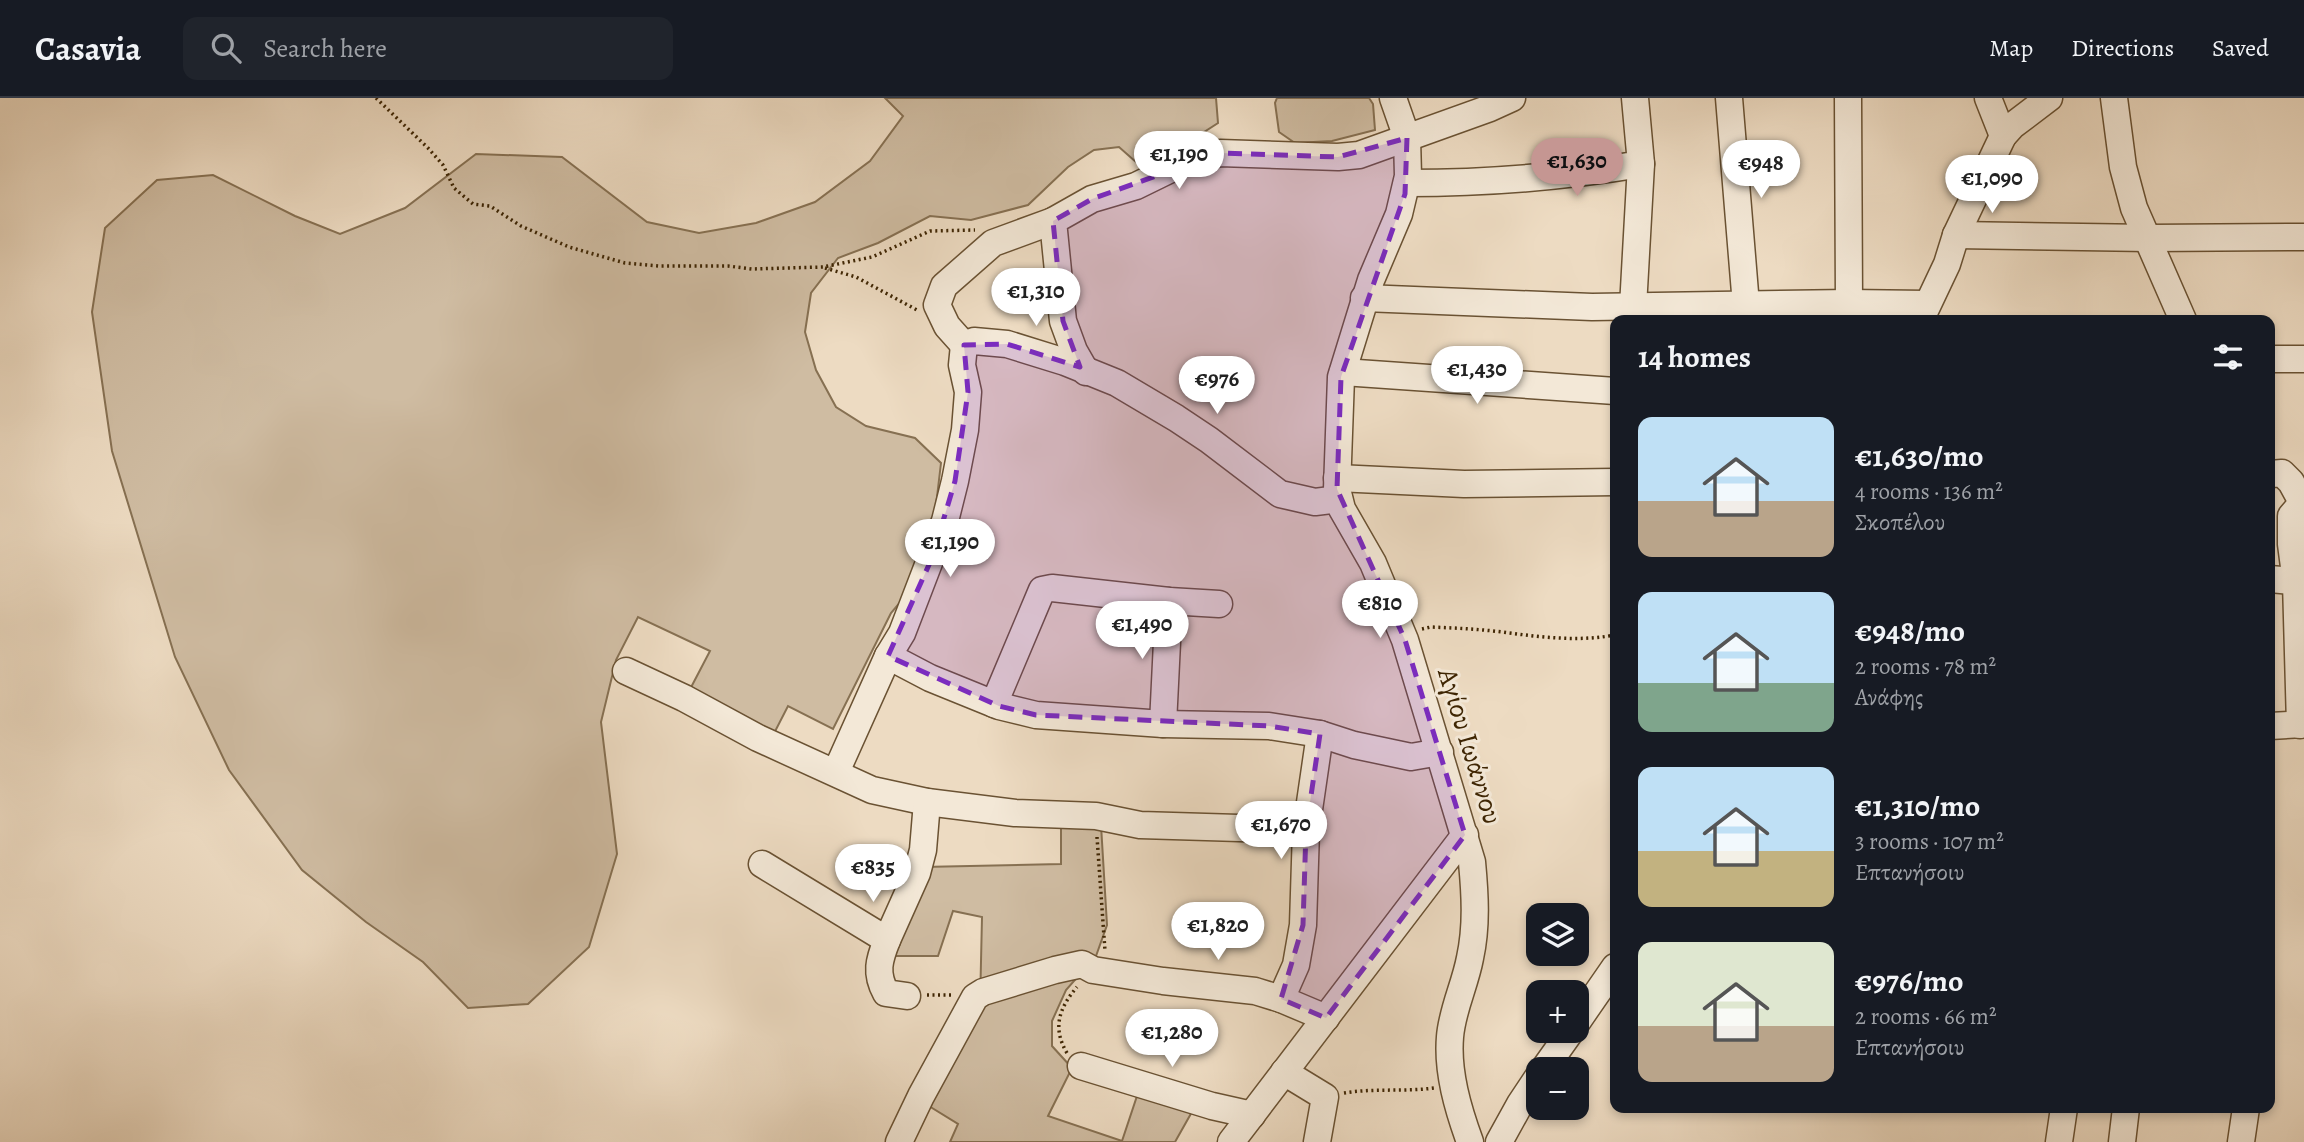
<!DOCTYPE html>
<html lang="en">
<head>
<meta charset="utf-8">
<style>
  :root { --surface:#171b24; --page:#20242c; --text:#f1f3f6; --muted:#9ea1a6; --line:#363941; --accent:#c59692 }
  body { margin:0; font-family:Alegreya,serif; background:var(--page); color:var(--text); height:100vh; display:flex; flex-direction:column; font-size:26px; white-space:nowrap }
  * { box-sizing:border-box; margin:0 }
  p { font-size:23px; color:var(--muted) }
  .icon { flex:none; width:38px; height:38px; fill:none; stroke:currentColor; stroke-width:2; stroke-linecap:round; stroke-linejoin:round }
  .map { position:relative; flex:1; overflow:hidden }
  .sheet { position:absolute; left:1610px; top:217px; width:665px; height:798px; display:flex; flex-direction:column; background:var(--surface); border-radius:14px; box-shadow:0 4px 10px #0003 }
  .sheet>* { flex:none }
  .controls { position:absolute; left:1526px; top:805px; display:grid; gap:14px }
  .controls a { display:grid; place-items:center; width:63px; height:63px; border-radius:14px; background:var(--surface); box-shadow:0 4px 10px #0003; font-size:35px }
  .price { position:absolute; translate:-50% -60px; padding:0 16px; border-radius:24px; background:#fff; color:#222; font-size:23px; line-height:46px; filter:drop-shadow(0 2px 4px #0008) }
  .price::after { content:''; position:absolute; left:50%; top:42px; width:21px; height:16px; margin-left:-10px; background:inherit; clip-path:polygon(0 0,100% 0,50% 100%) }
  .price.selected { background:var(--accent); color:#111 }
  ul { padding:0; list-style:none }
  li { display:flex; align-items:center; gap:21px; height:175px; padding:0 28px }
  li span { display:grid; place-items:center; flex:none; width:196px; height:140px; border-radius:14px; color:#555 }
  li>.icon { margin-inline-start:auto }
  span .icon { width:84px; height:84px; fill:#fffc; stroke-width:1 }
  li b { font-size:30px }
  h2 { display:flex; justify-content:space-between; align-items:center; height:84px; padding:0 28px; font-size:30px }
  header { display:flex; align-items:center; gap:42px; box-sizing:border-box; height:98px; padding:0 35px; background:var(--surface); border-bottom:2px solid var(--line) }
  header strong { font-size:33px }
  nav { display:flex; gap:38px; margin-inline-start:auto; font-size:24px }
  .search { width:490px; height:63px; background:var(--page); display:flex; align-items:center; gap:18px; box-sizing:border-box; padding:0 24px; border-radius:14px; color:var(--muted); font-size:26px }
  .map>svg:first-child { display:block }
  .green { fill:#cfbca2; stroke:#867052; stroke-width:2 }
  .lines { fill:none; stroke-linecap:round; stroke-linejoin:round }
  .minor-casing { stroke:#6a5233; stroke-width:29 }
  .path { stroke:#3e2503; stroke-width:3.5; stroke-dasharray:2 3.5; stroke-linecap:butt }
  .minor { stroke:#f3e8d7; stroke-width:26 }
  .marked { fill:#7b2cbf; fill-opacity:0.2; stroke:#7b2cbf; stroke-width:5; stroke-dasharray:14 9; stroke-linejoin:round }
  .labels { text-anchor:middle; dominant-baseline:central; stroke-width:6; stroke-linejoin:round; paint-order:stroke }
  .street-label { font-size:28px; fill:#3e2503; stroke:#f3e8d7 }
</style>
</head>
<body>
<header>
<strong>Casavia</strong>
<div class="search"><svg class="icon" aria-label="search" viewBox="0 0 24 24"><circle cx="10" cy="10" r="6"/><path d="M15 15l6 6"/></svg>Search here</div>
<nav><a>Map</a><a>Directions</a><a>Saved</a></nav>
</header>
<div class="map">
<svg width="2304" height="1044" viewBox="0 0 2304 1044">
  <rect width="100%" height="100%" fill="#eddbc2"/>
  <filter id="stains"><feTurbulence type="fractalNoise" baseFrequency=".00286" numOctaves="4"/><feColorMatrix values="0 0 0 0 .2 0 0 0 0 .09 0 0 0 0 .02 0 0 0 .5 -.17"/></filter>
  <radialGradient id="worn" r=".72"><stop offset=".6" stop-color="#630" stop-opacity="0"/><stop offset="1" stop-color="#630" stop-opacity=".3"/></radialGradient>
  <g class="green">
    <path d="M885,0H1216L1218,25L1145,72L1119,49L1094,52L1068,69L1028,107L971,122L930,118L878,145L838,160L811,195L805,234L816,272L836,309L866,328L915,340L941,365L933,433L913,489L891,515L833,631L788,608L767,649L686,599L710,553L638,519L616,562L601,624L617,756L589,849L528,906L468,910L423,864L366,824L302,772L229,672L175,559L112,353L92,214L105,130L157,82L213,77L295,118L340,136L405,110L476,56L562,59L647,124L699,135L756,125L815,104L870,63L903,18Z"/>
    <path d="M1277,0H1369L1373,6L1375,32L1332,43L1295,45L1279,34L1275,5Z"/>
    <path d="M1061,722L1101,727L1107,827L1096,858L1066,892L1052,923V948L1072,970L1048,1018L1122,1043L1138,995L1193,1012L1175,1044H950L958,1026L924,1005L980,908L982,819L953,813L938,858H884L922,769L1061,766Z"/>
  </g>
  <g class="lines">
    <defs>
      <g id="minor">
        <path d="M1393,0L1407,40L1408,78L1399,116L1371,182L1341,279L1337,391L1342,411L1373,465L1405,542L1472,764C1475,796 1477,828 1470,860C1465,887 1452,912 1450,939C1447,974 1458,1011 1470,1044"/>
        <path d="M1729,0L1746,207"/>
        <path d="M1848,0L1849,205"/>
        <path d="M1988,0L2003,38"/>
        <path d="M2114,0L2123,69L2134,110L2183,222"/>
        <path d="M1407,85C1486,85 1563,79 1641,66L1635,0"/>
        <path d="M1956,137L2149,140L2304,139"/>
        <path d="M1364,200L1592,209L1849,205L1927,206"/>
        <path d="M1633,209L1641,66"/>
        <path d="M1921,221L1947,166L1956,137L2003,38L2012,28L2049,0"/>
        <path d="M964,247L947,228L937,207L944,188L993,145L1053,123"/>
        <path d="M2270,261H2304"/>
        <path d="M1086,274L1074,253L1063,223L1053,123L1092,101L1136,88L1183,65L1220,55L1338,59L1359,57L1490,10L1512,0"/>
        <path d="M1343,274L1615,293"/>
        <path d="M2270,376L2282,375L2291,384L2302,404"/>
        <path d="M1337,380L1464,386L1615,384"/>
        <path d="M2270,481L2304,484"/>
        <path d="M888,558L930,580L999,608L1036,617L1163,626L1269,628L1320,636L1354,647L1411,659L1440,654"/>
        <path d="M626,573L684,600L758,640L872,692L927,704L1015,715L1096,718L1140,727L1306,732"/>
        <path d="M994,606L1042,492L1052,490L1169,503L1219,506"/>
        <path d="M1163,626L1169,503"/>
        <path d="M2300,627L2296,484L2291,446V418L2304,403"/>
        <path d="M2270,628L2304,626"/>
        <path d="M836,674L888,558L902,535L945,423L955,383L965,332L968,294L962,267L964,247L974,243L1007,246L1065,264L1117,285L1176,320L1209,342L1280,396L1315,404L1339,401"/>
        <path d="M762,766L887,842L917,775L923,752L927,704"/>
        <path d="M887,842C879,862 875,875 886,895L907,898"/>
        <path d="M1281,901L1296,867L1303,827L1306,732L1320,636"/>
        <path d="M1577,924L1615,869"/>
        <path d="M1081,968L1212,1008L1252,1017"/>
        <path d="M1544,971L1571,933"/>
        <path d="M1284,974L1325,999L1317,1044"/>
        <path d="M899,1044L921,998L975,899L983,894L1055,872L1082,866L1093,872L1163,883L1255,893L1281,901L1326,920"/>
        <path d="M1231,1044L1465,737"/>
        <path d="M1499,1044L1520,1006L1538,979"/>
        <path d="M2059,1044L2064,1010"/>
        <path d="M2122,1044L2126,1010"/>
        <path d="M2241,1044L2246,1010"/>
      </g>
    </defs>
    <use href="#minor" class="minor-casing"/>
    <g class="path">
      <path d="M376,0L428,50L443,67L454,90L473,106L490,108L521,128L569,149L625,165L659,168H728L752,171L823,169L872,159L930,133L975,132"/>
      <path d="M825,170L856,179L917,212"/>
      <path d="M1422,531L1431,529C1455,530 1478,531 1502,534C1540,539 1577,544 1615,537"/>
      <path d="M1097,739L1105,853"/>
      <path d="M927,897H951"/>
      <path d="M1067,955C1052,930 1059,910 1077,889"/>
      <path d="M1344,995C1374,990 1404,994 1434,990"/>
    </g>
    <use href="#minor" class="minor"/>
  </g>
  <path class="marked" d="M1407,40L1405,96L1341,279L1337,391L1405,542L1465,737L1326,920L1281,901L1303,827L1306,732L1320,636L1269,628L1036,617L999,608L888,558L932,460L955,383L968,294L964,247L1007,246L1080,269L1063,223L1053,123L1092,101L1220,55L1338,59Z"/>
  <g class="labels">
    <g class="street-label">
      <text transform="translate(1470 648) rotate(73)">Αγίου Ιωάννου</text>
    </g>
  </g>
  <rect width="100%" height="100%" filter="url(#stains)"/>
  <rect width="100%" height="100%" fill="url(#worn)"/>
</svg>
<div class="controls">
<a><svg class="icon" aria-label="layers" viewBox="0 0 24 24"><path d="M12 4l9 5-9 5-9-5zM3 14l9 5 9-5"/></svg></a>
<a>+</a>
<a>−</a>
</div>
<b class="price" style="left:1179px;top:93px">€1,190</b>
<b class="price selected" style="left:1577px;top:100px">€1,630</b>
<b class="price" style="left:1761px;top:102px">€948</b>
<b class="price" style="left:1992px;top:117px">€1,090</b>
<b class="price" style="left:1036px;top:230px">€1,310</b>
<b class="price" style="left:1477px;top:308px">€1,430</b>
<b class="price" style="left:1217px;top:318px">€976</b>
<b class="price" style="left:950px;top:481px">€1,190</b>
<b class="price" style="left:1380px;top:542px">€810</b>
<b class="price" style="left:1142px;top:563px">€1,490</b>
<b class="price" style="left:1281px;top:763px">€1,670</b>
<b class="price" style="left:873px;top:806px">€835</b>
<b class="price" style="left:1218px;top:864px">€1,820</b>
<b class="price" style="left:1172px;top:971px">€1,280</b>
<section class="sheet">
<h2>14 homes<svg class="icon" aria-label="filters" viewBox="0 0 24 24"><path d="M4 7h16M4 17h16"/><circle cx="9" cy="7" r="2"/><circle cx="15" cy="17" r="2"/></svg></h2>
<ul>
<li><span style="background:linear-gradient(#bfe0f5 60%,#b9a48a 0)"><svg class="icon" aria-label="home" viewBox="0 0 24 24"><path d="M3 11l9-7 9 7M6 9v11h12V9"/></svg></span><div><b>€1,630/mo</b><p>4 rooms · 136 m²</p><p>Σκοπέλου</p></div></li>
<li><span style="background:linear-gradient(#bfe0f5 65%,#7fa58c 0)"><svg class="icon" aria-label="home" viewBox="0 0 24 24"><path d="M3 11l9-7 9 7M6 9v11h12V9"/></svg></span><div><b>€948/mo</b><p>2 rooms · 78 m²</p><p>Ανάφης</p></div></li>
<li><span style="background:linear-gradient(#bfe0f5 60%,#c2b280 0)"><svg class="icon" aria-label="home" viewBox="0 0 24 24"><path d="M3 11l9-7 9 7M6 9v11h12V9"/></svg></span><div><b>€1,310/mo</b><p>3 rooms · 107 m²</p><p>Επτανήσοιυ</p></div></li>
<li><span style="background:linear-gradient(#dfe7d0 60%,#b9a48a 0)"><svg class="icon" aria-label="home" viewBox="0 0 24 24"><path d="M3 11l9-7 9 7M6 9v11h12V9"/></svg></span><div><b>€976/mo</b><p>2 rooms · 66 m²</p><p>Επτανήσοιυ</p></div></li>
</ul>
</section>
</div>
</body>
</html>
